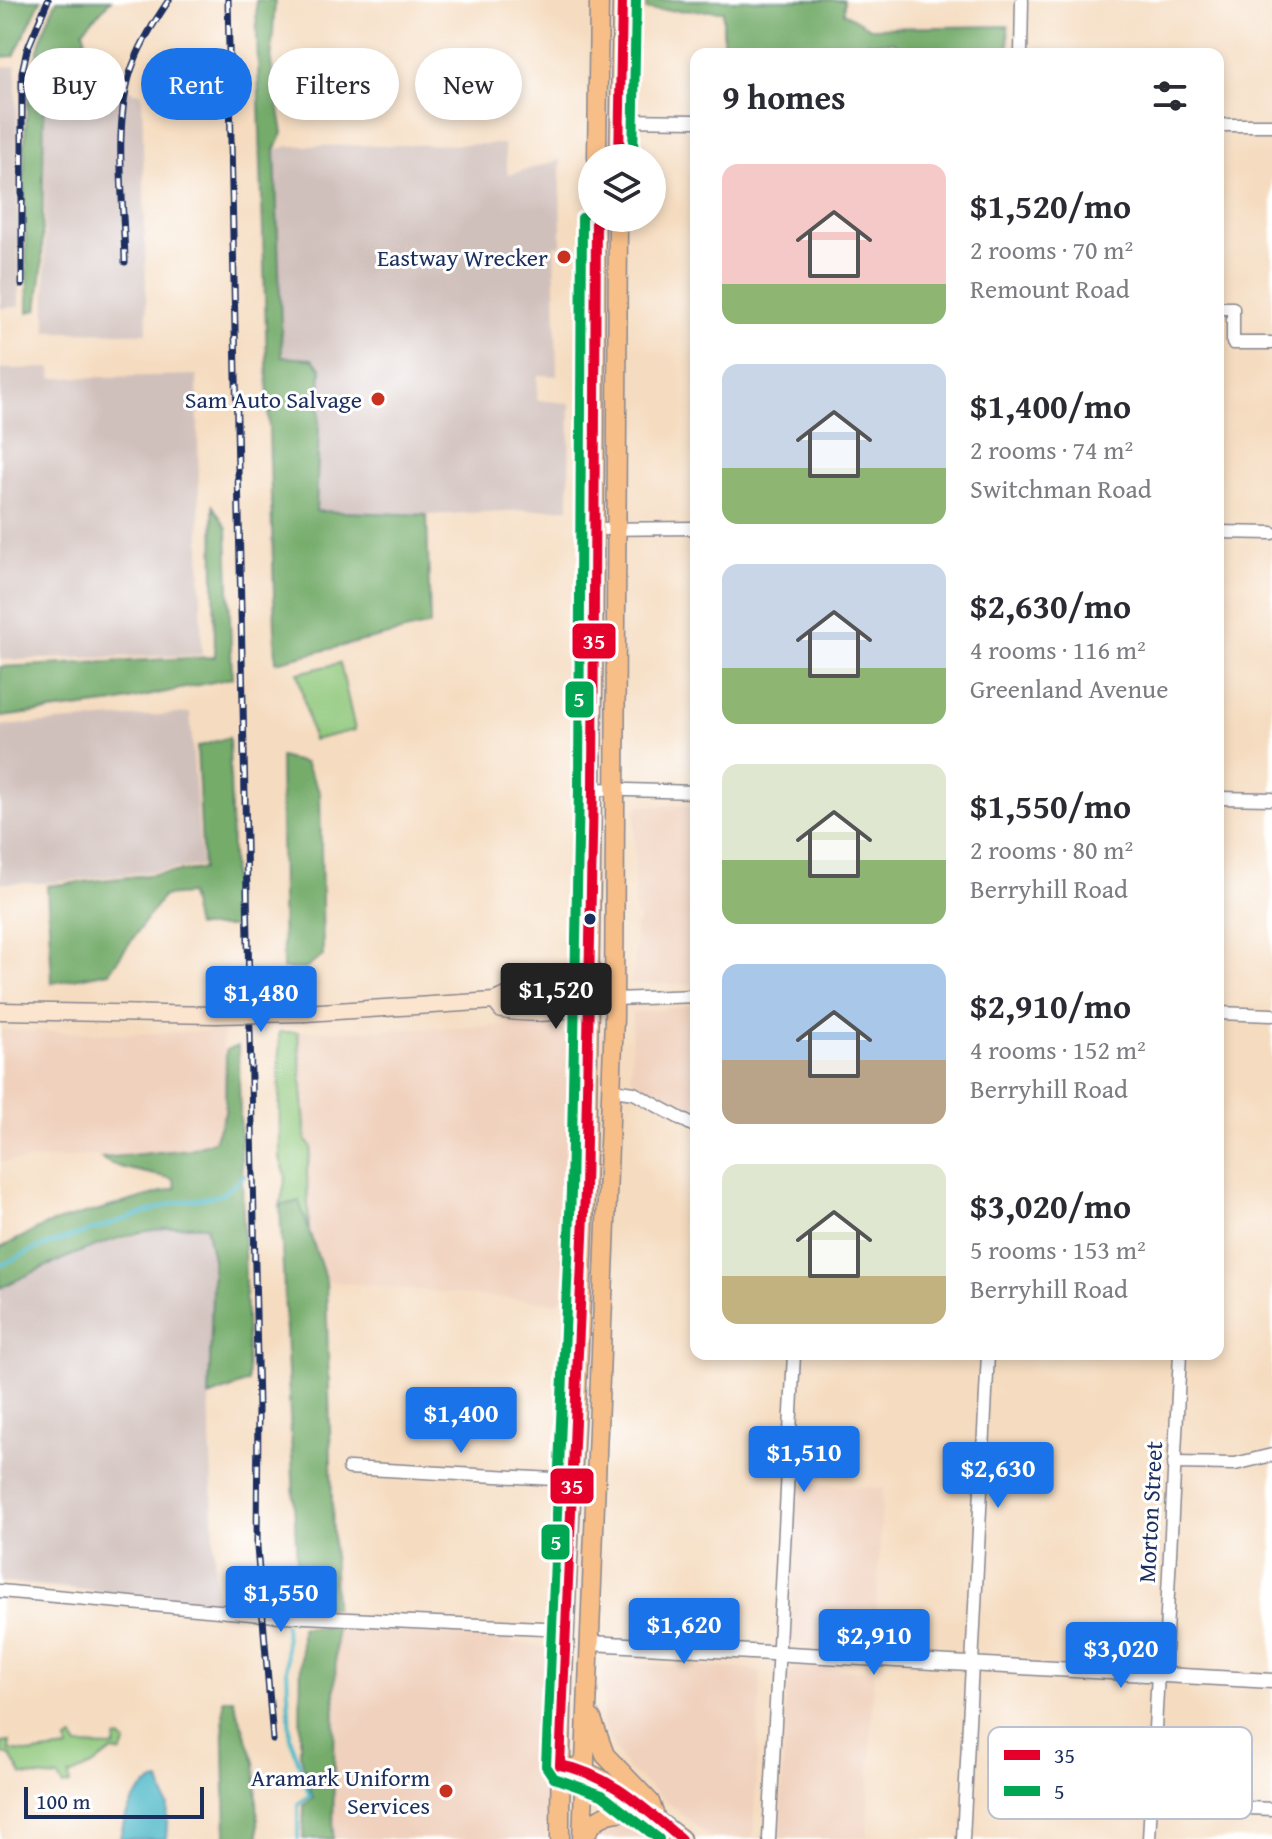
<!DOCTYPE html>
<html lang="en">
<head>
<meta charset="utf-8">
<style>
  :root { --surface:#fff; --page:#f2f2f3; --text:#2b2b33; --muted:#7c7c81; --accent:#1a73e8 }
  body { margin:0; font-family:"Gentium Book Plus",serif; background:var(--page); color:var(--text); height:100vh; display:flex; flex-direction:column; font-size:30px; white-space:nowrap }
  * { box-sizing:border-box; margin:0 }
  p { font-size:26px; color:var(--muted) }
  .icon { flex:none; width:44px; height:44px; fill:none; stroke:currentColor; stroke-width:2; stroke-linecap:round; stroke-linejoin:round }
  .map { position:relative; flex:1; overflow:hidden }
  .panel { position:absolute; left:690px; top:48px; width:534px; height:1312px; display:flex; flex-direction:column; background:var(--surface); border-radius:16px; box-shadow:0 4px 12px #0003 }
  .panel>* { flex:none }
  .top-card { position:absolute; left:24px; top:48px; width:546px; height:72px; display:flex; gap:16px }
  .buttons { position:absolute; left:578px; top:144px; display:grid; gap:16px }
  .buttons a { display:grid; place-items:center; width:88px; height:88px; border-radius:50%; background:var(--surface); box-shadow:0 4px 12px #0003; font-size:40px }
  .scale { position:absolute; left:24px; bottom:20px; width:180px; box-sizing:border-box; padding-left:8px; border:4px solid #1b2f5e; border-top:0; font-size:22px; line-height:28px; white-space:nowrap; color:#1b2f5e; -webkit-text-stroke:6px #fff; paint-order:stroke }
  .price { position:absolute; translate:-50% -68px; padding:0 18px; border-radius:8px; background:var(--accent); color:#fff; font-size:26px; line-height:52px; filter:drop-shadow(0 2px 4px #0008) }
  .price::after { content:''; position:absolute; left:50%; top:48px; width:24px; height:18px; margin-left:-12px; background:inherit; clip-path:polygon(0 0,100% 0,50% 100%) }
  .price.on { background:#222; color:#fff }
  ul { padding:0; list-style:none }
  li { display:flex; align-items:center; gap:24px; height:200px; padding:0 32px }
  li span { display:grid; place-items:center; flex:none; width:224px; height:160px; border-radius:16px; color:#555 }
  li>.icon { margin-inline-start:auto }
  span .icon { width:96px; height:96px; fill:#fffc; stroke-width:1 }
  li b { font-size:34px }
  h2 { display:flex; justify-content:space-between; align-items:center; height:96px; padding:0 32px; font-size:34px }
  .chip { padding:0 28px; border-radius:36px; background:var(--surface); box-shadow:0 4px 12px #0003; font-size:28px; line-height:72px }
  .chip.on { background:var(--accent); color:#fff }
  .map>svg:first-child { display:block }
  .built { fill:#f0d1bd }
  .industrial { fill:#d0c0bb }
  .green { fill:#90c87b; stroke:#567c6c; stroke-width:2 }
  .forest { fill:#74ac6b; stroke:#486e64; stroke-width:2 }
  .water { fill:#4cb8c8; stroke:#347493; stroke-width:2 }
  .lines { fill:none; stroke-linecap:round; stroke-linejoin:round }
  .stream { stroke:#4cb8c8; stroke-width:4 }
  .minor-casing { stroke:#88868f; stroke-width:15 }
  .tertiary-casing { stroke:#88868f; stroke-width:17 }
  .secondary-casing { stroke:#88868f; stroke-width:19 }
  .primary-casing { stroke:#88868f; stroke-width:21 }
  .minor { stroke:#fff; stroke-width:12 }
  .tertiary { stroke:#fff; stroke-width:14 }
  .secondary { stroke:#fce5cf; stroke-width:16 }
  .primary { stroke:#f7be88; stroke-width:18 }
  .rail-casing { stroke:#1b2f5e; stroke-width:7 }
  .rail { stroke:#fff; stroke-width:4; stroke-dasharray:12; stroke-linecap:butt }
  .secondary-bridge-casing { stroke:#88868f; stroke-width:19; stroke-linecap:butt }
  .secondary-bridge { stroke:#fce5cf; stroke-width:16 }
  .bus-1-casing { stroke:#fff; stroke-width:16 }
  .bus-2-casing { stroke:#fff; stroke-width:16 }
  .bus-1 { stroke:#e4002b; stroke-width:10 }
  .bus-2 { stroke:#00a651; stroke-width:10 }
  .poi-dot { fill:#c8321e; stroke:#fff; stroke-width:3 }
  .bus-dot { fill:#1b2f5e; stroke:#fff; stroke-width:3 }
  .labels { text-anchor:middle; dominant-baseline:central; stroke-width:6; stroke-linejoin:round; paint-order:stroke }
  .poi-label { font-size:24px; fill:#1b2f5e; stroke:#fff; text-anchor:end }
  .street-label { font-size:24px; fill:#1b2f5e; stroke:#fff }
  .key { fill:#fff; stroke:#bbc1cf; stroke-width:2 }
  .key-label { font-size:22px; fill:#1b2f5e }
  .line-badge { stroke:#fff; stroke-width:3 }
  .badge-label { font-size:22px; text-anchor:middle; font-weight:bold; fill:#fff }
</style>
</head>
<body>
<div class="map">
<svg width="1272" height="1839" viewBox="0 0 1272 1839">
  <rect width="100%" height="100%" fill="#fff"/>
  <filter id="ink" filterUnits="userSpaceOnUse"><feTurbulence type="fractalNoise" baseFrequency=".0125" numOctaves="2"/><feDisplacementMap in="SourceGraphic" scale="16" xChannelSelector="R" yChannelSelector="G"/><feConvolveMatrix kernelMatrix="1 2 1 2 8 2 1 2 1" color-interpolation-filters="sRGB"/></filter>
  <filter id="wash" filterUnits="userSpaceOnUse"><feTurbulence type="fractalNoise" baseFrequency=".006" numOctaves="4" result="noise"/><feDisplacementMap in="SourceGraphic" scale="32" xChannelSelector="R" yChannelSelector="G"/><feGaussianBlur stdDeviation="1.8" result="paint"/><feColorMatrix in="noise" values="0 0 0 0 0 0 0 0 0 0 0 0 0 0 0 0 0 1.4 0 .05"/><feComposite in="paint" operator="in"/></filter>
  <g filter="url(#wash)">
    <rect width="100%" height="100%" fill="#f5dcc0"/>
    <g class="built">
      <path d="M638,806H696V984H630L635,968V925L639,924V916L635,915V809Z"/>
      <path d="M696,1005V1113L631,1077L632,1013Z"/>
      <path d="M543,1025L561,1029L574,1046L562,1299L556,1303L326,1281L309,1236L307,1170L312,1147L306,1141L298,1032Z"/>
      <path d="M0,1030L128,1034L223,1031L225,1112L214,1141L190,1149L0,1162Z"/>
      <path d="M798,1484L883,1488L874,1650L797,1645L790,1641Z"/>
      <path d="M336,1628L511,1639V1643L539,1645L546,1649L545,1839H333Z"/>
      <path d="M609,1662L751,1669L761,1673L753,1839H712L628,1769L614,1748L603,1723L604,1671Z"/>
      <path d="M795,1667L874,1671L867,1839H780L787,1677Z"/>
      <path d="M613,1821L628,1823L650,1839H595L602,1827Z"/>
    </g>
    <g class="industrial">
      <path d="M16,66L19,307L0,308V67Z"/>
      <path d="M127,90L142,93L147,333L46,332L44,102Z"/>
      <path d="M504,144L508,175L560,160L561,245L554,246L557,376L538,375L537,400L570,403L569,508L427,515L316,512L321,365L312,359L282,357L275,150L288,146Z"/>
      <path d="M51,368L52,378L197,375L202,655L0,660V369Z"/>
      <path d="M190,713L201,866L45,883H0V726Z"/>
      <path d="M175,1225L206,1226L213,1259L209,1397L216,1602L0,1582V1288L73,1253Z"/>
    </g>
    <g class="green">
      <path d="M340,663L355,730L313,740L298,673Z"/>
      <path d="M279,1032H298L306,1141L312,1147L307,1170L309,1236L299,1201L280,1206L286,1176L280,1158Z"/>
      <path d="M73,1738L78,1746L115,1747L116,1739L120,1738L126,1743L121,1753L112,1751L94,1765L69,1776L70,1784L63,1786L58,1778L22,1775L11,1756L2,1754V1743L10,1742L9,1750L33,1753L68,1749L67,1741Z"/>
    </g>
    <g class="forest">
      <path d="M0,0H41L14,56L0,57Z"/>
      <path d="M57,0H111L83,30L94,71L83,87L44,95L42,269L37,310L28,312C27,211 10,91 57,0Z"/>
      <path d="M256,0H275L271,62L283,133L275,150L282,357L312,359L321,368L316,511L427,515L430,625L276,662Z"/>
      <path d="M647,0H844V13L870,28L1008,26L1009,54H898L895,42L824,44L817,54H723V11L646,10Z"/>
      <path d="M213,506L227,528L232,678L115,703L0,717V667L215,657Z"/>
      <path d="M229,737L234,927H196L189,894L163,896L109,972L52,983L47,886L203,869L197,747Z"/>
      <path d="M280,757L305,763L320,793L323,956L305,969H283Z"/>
      <path d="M238,1046L248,1382L209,1397L213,1259L206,1226C134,1223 63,1258 0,1288V1248L46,1225L176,1188L173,1179C150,1172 118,1171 101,1158L190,1149L214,1141L225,1112L226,1050Z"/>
      <path d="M299,1201L326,1281L335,1608L299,1606L280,1206Z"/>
      <path d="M301,1627L336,1628L333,1839H303L304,1805L313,1798L300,1753Z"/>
      <path d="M223,1699H233L255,1762L259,1839H226Z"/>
    </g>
    <path class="water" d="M160,1781L168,1807L166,1839H120C123,1818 136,1784 160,1781Z"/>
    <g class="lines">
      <g class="stream">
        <path d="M0,1266L35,1249L174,1203L221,1195L245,1175"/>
        <path d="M285,1624L290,1737L310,1796L298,1804V1839"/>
      </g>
    </g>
  </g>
  <g filter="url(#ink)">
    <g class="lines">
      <defs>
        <g id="minor">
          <path d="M1021,54L1022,0"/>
          <path d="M619,120L696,121"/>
          <path d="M1218,125H1272"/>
          <path d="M1218,308H1233V343H1272"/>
          <path d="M596,529L696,528"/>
          <path d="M1218,532L1272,533"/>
          <path d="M593,789L696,792"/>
          <path d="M1218,798L1272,799"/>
          <path d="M614,999L696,996"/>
          <path d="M1218,1013L1272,1015"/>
          <path d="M613,1090L634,1093L696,1127"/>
          <path d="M1174,1463L1235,1464L1272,1455"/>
          <path d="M349,1468L572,1480"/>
          <path d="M0,1591L262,1615L565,1629"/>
          <path d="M1164,1673L1180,1354"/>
          <path d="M1248,1808L1272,1809"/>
          <path d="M769,1839L794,1354"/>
          <path d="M963,1839L988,1354"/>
          <path d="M1149,1839L1158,1673"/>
        </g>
        <path id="tertiary" d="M591,1643L1272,1681"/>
        <g id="secondary">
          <path d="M495,1001L502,1010C526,1014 568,1016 587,1000"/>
          <path d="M0,1011L216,1015"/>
          <path d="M305,1013L495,1001C530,981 579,1001 614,999"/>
        </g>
        <g id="primary">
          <path d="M597,158L599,0"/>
          <path d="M619,158L622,0"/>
          <path d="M592,1719L605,1755L650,1802L656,1819"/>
          <path d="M575,1767L601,1779L681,1839"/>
          <path d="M560,1839C560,1624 579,1410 585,1196C593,870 595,544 596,218"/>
          <path d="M582,1839L614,1018L618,218"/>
          <path d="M584,1839C594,1811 618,1810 644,1812"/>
        </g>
      </defs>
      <use href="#minor" class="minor-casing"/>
      <use href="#tertiary" class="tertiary-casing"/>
      <use href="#secondary" class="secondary-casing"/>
      <use href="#primary" class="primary-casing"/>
      <use href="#minor" class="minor"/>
      <use href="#tertiary" class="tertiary"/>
      <use href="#secondary" class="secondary"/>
      <use href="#primary" class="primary"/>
      <defs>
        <g id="rail">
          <path d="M228,0L258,1408L257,1547L273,1740"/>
          <path d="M125,262C124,203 112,120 133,65C142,41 155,21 169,0"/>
          <path d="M22,285V72L27,50L48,0"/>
        </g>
      </defs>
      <use href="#rail" class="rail-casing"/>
      <use href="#rail" class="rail"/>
      <defs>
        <path id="secondary-bridge" d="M216,1015L305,1013"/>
      </defs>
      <use href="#secondary-bridge" class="secondary-bridge-casing"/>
      <use href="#secondary-bridge" class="secondary-bridge"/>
      <defs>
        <g id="bus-1">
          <path d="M619,158L622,0"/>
          <path d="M596,218L593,789L585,1192L560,1765C609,1774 644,1808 681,1839"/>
        </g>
        <g id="bus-2">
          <path d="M633,158L636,0"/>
          <path d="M582,218L579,789L571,1192L546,1766L554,1778L602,1795L659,1839"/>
        </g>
      </defs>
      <use href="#bus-1" class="bus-1-casing"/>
      <use href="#bus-2" class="bus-2-casing"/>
      <use href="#bus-1" class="bus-1"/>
      <use href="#bus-2" class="bus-2"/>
    </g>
  </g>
  <g class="poi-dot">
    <circle cx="564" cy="257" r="8"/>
    <circle cx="378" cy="399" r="8"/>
    <circle cx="446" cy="1791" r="8"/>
  </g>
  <circle class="bus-dot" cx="590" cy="919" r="7"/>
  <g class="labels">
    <g class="poi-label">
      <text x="548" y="257">Eastway Wrecker</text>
      <text x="362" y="399">Sam Auto Salvage</text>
      <text x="430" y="1777">Aramark Uniform<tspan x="430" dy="28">Services</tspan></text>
    </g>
    <g class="street-label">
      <text transform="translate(1150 1512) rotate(-87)">Morton Street</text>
    </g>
  </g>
  <rect x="988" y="1727" width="264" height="92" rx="12" class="key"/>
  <rect x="1004" y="1750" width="36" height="10" fill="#e4002b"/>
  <rect x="1004" y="1786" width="36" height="10" fill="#00a651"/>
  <g class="key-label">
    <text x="1054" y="1763">35</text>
    <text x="1054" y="1799">5</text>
  </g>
  <g class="line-badge">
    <rect x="571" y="622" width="46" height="38" rx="8" fill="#e4002b"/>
    <rect x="564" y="680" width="31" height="39" rx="8" fill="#00a651"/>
    <rect x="549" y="1467" width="46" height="38" rx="8" fill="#e4002b"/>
    <rect x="540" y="1523" width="31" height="38" rx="8" fill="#00a651"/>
  </g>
  <g class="badge-label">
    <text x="594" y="649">35</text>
    <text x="579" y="707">5</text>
    <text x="572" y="1494">35</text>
    <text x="556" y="1550">5</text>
  </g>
</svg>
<div class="buttons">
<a><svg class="icon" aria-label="layers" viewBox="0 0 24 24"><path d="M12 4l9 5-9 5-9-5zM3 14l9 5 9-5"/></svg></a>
</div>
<div class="scale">100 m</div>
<b class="price on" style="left:556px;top:1031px">$1,520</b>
<b class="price" style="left:261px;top:1034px">$1,480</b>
<b class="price" style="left:461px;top:1455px">$1,400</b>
<b class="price" style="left:804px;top:1494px">$1,510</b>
<b class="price" style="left:998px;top:1510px">$2,630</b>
<b class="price" style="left:281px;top:1634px">$1,550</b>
<b class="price" style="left:684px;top:1666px">$1,620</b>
<b class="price" style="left:874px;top:1677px">$2,910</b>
<b class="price" style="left:1121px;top:1690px">$3,020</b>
<div class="top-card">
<a class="chip">Buy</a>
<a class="chip on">Rent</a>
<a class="chip">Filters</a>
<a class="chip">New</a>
</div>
<section class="panel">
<h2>9 homes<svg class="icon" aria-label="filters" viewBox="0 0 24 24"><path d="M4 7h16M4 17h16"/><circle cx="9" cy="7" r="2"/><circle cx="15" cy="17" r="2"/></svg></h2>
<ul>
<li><span style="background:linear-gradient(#f6c9c9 75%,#8fb573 0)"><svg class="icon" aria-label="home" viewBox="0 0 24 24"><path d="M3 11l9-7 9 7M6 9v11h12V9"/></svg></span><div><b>$1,520/mo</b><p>2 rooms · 70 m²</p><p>Remount Road</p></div></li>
<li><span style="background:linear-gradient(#c9d6e8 65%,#8fb573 0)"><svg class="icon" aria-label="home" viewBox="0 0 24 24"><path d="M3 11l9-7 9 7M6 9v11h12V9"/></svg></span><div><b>$1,400/mo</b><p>2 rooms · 74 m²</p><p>Switchman Road</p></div></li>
<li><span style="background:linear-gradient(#c9d6e8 65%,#8fb573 0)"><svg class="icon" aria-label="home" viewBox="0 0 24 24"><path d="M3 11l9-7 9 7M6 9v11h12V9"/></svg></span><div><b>$2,630/mo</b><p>4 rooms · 116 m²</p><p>Greenland Avenue</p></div></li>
<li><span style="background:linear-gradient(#dfe7d0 60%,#8fb573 0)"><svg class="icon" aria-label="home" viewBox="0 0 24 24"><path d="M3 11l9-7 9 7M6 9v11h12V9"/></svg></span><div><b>$1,550/mo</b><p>2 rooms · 80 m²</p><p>Berryhill Road</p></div></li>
<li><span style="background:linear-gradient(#a9c7e8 60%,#b9a48a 0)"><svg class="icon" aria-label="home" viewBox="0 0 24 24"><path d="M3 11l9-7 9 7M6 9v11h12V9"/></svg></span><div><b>$2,910/mo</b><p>4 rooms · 152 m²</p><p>Berryhill Road</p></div></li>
<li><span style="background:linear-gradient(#dfe7d0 70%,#c2b280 0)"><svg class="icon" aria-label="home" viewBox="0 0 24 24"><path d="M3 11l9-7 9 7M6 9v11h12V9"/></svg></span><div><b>$3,020/mo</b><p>5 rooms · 153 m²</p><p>Berryhill Road</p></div></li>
</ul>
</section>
</div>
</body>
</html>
